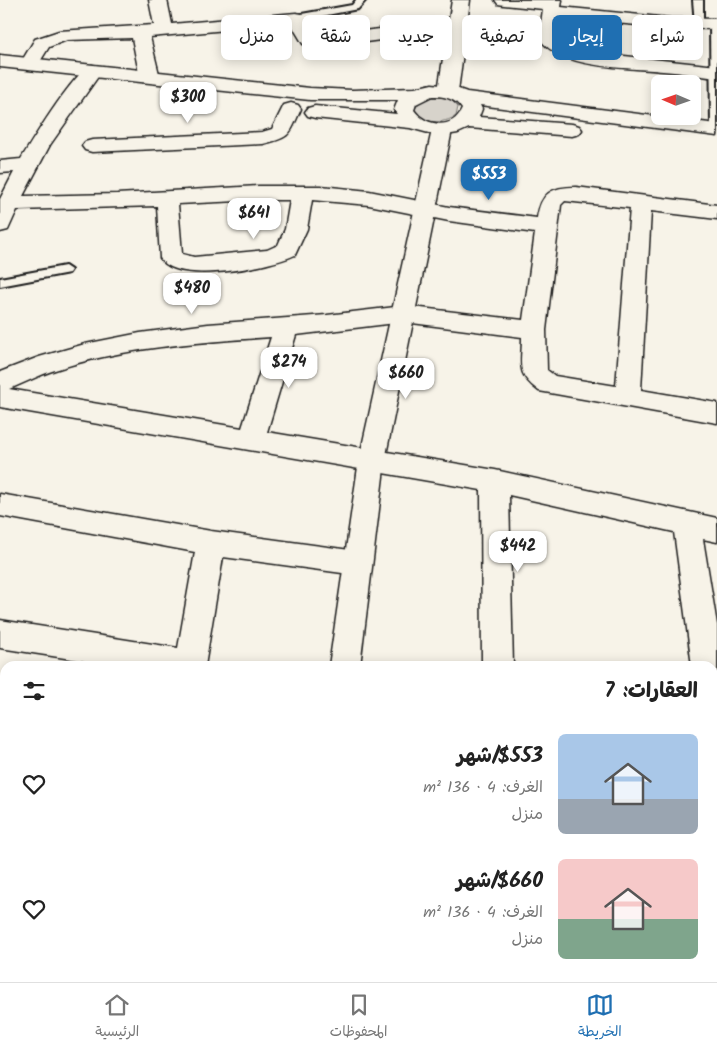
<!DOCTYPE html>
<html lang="ar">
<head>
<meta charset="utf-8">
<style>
  :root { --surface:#fff; --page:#f6f6f6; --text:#222; --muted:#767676; --line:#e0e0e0; --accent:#1f6fb2 }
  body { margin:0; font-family:Kalam,"Playpen Sans Arabic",sans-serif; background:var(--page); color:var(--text); direction:rtl; height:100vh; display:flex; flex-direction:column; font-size:19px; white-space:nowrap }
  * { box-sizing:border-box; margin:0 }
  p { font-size:16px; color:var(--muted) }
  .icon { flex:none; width:28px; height:28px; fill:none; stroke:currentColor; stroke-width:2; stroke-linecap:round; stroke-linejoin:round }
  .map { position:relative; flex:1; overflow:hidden; direction:ltr }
  .sheet { position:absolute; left:0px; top:661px; width:718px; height:321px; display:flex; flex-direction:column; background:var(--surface); border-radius:15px 15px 0 0; box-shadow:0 2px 12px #0003; direction:rtl }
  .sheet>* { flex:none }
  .top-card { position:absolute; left:15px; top:15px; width:688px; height:45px; direction:rtl; display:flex; gap:10px }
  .needle { width:32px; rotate:272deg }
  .buttons { position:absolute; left:651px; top:75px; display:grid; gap:10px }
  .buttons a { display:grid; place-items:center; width:50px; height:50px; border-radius:8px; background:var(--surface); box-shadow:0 2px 12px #0003; font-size:25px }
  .price { position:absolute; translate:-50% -42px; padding:0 11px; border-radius:10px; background:#fff; color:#222; font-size:16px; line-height:32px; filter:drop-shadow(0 1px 2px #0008) }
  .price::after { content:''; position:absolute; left:50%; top:30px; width:15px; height:11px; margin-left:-8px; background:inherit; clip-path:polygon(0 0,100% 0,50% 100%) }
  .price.current { background:var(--accent); color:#fff }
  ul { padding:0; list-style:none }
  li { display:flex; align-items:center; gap:15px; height:125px; padding:0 20px }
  li span { display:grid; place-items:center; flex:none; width:140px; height:100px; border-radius:8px; color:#555 }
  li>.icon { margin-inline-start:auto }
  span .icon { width:60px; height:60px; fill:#fffc; stroke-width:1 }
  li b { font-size:21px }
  h2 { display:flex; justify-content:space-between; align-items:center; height:60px; padding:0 20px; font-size:21px }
  .pill { padding:0 18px; border-radius:8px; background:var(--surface); box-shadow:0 2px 12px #0003; font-size:18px; line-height:45px }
  .pill.current { background:var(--accent); color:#fff }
  .tabs { display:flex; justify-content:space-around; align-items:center; height:70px; border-top:1px solid var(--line); background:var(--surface); font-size:14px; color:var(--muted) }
  .tabs a { display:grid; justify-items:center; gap:2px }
  .tabs .current { color:var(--accent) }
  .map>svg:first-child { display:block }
  .green { fill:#d7d3cb; stroke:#7a7874 }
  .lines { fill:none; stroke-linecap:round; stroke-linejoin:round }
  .service-casing { stroke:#1c1c1c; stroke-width:4 }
  .minor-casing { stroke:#1c1c1c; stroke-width:3 }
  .tertiary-casing { stroke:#1c1c1c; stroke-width:3 }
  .secondary-casing { stroke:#1c1c1c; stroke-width:3 }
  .service { fill:#f7f3e8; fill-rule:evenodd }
  .minor { fill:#f7f3e8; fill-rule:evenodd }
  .tertiary { fill:#f7f3e8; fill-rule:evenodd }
  .secondary { fill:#f7f3e8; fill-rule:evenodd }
</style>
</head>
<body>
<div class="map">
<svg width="717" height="982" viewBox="0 0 717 982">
  <rect width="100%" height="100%" fill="#f7f3e8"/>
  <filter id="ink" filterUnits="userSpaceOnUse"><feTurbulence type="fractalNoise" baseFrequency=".02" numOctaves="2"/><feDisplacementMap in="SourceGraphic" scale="10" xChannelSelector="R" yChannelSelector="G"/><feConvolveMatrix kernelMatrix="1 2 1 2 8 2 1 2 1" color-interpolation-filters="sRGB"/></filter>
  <g filter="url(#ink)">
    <path class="green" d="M435,96L450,99L458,107L456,116C444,124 421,125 415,109L421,100Z"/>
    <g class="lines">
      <defs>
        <g id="service">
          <path d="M356,0H366L358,9L296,21L291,18L296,15L352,5Z"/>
          <path d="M693,0H703V26L695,24Z"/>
          <path d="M715,21L717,22V133L711,130L710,24Z"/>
          <path d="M65,266L71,270L69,273L0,286V278Z"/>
        </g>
        <g id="minor">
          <path d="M149,0H167L172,24L296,13L302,14L316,36H320L457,20L463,21L466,25L463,29L457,30L320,48L303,44L291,24L150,37L160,78L157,82H143L140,78L132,38L67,40L49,47L36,68H22L20,64L35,39L59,31L154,25Z"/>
          <path d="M495,0H562L561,7L670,18L717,19V29L670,28L560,18L557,37L563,42L587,52L717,66V78C699,76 681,72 663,71C628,67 561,70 539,38L543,9L504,5L498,4Z"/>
          <path d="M92,65L99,67L102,71L50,145L23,196L117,194L259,186H321L369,191L449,207L537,218C541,193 551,187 576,187L717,205V219L651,211L641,390L717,403V423L539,391C515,373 522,365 522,337L404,322L296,335L267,432L495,470L717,518V542L703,539L717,625V677L715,678H717V729L712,727V666H692L674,532L509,495L513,666H482L481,490L0,407V372L39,357L85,344L140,333L208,324L327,315L404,306L523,320L535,233L449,221L369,205L312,200L307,229L295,255C270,267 177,286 160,258L157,206L17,210L8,230L0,232V199L14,172L0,173V161L21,159C32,141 75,70 92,65ZM259,200H290L285,229L278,245L267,250L194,257L182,254L178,204ZM565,201L630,208L616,386L555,376L547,370L546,330L561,205ZM271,337L242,428L9,389C24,383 39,375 55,370C124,347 199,342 271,337Z"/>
          <path d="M291,103L298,105L301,109C289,135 292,137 263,144L92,152L85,150L82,146L85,142L92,140L262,132L272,129L284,105Z"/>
          <path d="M0,494L211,531L357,551L367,554L371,563L367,572L357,575L223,557L205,666H117L0,648V620L178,648L195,552L0,516Z"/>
          <rect x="712" y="740" width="5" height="32"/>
          <path d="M0,766L5,768V814L0,812Z"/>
          <path d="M717,890V962L712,960V892Z"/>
          <path d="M97,978H140L142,982H99Z"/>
          <path d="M493,978H530L531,982H493Z"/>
        </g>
        <g id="tertiary">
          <path d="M452,0H470L458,91L455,95H441L438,91Z"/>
          <path d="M442,124L449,126L452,130L385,460L360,666H329L359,460L432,130L435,126Z"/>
          <path d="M320,978H357L358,982H320Z"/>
        </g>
        <path id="secondary" d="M0,55L310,88L352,90L415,88L432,84L450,86L467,92L717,124V136L480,105L482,109L479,117L572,124L579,126L582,130L579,134L572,136L469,128L458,133L440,136L410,128L315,118L308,116L305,112L308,108L315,106L397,114L394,110L398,100H310L0,67ZM432,96C444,96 455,98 462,109C453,130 426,127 414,110L416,104Z"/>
      </defs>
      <use href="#service" class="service-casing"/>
      <use href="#minor" class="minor-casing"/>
      <use href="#tertiary" class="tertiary-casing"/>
      <use href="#secondary" class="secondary-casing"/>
      <use href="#service" class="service"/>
      <use href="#minor" class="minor"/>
      <use href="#tertiary" class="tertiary"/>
      <use href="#secondary" class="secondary"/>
    </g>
  </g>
</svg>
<div class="buttons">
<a><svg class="needle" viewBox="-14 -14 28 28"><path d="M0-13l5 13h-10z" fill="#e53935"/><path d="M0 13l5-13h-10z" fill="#767676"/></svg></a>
</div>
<b class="price" style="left:188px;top:124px">$300</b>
<b class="price current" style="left:489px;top:201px">$553</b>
<b class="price" style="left:254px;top:240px">$641</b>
<b class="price" style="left:192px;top:315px">$480</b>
<b class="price" style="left:289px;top:389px">$274</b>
<b class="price" style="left:406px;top:400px">$660</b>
<b class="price" style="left:518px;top:573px">$442</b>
<div class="top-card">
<a class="pill">شراء</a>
<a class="pill current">إيجار</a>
<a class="pill">تصفية</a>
<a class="pill">جديد</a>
<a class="pill">شقة</a>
<a class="pill">منزل</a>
</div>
<section class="sheet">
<h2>العقارات: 7<svg class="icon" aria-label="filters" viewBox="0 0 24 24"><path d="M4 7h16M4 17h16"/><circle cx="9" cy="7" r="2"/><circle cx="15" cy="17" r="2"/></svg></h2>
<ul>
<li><span style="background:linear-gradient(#a9c7e8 65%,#9aa5b1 0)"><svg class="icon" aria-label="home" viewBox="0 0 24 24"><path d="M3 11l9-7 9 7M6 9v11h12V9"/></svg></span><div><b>$553/شهر</b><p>الغرف: 4 · 136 m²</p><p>منزل</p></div><svg class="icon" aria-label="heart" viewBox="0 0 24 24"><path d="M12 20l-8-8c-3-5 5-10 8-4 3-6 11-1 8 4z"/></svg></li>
<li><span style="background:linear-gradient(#f6c9c9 60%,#7fa58c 0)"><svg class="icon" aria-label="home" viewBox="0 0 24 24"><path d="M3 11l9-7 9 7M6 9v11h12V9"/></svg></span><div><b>$660/شهر</b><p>الغرف: 4 · 136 m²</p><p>منزل</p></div><svg class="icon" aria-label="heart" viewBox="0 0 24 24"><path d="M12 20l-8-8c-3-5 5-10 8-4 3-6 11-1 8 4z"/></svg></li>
</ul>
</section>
</div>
<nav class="tabs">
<a class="current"><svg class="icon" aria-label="map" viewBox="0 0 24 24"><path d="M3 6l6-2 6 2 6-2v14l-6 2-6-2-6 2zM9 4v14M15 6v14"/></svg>الخريطة</a>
<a><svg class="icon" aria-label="saved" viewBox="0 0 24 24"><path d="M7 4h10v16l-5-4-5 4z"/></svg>المحفوظات</a>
<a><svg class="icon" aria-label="home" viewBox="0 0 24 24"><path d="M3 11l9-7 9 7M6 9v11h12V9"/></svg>الرئيسية</a>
</nav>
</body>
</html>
